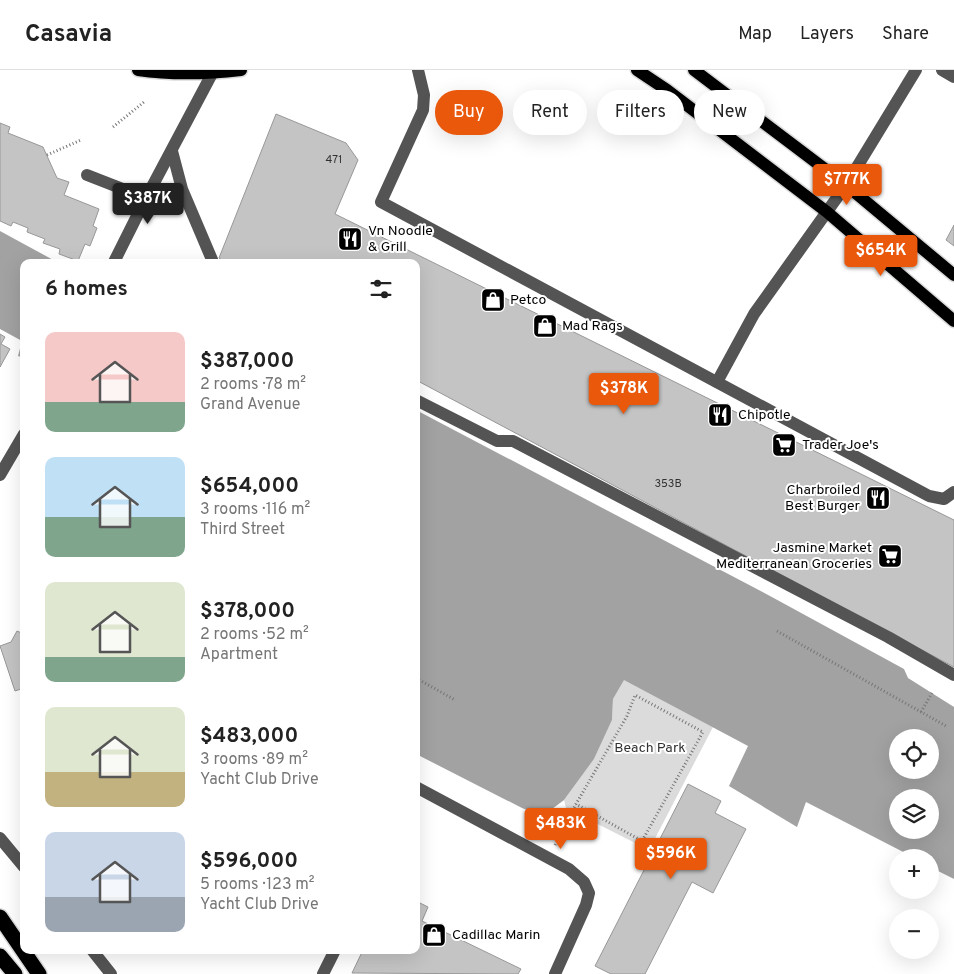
<!DOCTYPE html>
<html lang="en">
<head>
<meta charset="utf-8">
<style>
  :root { --surface:#fff; --page:#f2f2f2; --text:#222; --muted:#767676; --line:#e0e0e0; --accent:#ea580c }
  body { margin:0; font-family:Overpass,sans-serif; background:var(--page); color:var(--text); height:100vh; display:flex; flex-direction:column; font-size:19px; white-space:nowrap }
  * { box-sizing:border-box; margin:0 }
  p { font-size:16px; color:var(--muted) }
  .icon { flex:none; width:28px; height:28px; fill:none; stroke:currentColor; stroke-width:2; stroke-linecap:round; stroke-linejoin:round }
  .map { position:relative; flex:1; overflow:hidden }
  .side { position:absolute; left:20px; top:189px; width:400px; height:695px; display:flex; flex-direction:column; background:var(--surface); border-radius:10px; box-shadow:0 5px 20px #0002 }
  .side>* { flex:none }
  .top-card { position:absolute; left:435px; top:20px; width:444px; height:45px; display:flex; gap:10px }
  .buttons { position:absolute; left:889px; top:659px; display:grid; gap:10px }
  .buttons a { display:grid; place-items:center; width:50px; height:50px; border-radius:50%; background:var(--surface); box-shadow:0 5px 20px #0002; font-size:25px }
  .price { position:absolute; translate:-50% -42px; padding:0 11px; border-radius:5px; background:var(--accent); color:#fff; font-size:16px; line-height:32px; filter:drop-shadow(0 1px 2px #0008) }
  .price::after { content:''; position:absolute; left:50%; top:30px; width:15px; height:11px; margin-left:-8px; background:inherit; clip-path:polygon(0 0,100% 0,50% 100%) }
  .price.on { background:#222; color:#fff }
  ul { padding:0; list-style:none }
  li { display:flex; align-items:center; gap:15px; height:125px; padding:0 25px }
  li span { display:grid; place-items:center; flex:none; width:140px; height:100px; border-radius:10px; color:#555 }
  li>.icon { margin-inline-start:auto }
  span .icon { width:60px; height:60px; fill:#fffc; stroke-width:1 }
  li b { font-size:21px }
  h2 { display:flex; justify-content:space-between; align-items:center; height:60px; padding:0 25px; font-size:21px }
  .tag { padding:0 18px; border-radius:22px; background:var(--surface); box-shadow:0 5px 20px #0002; font-size:18px; line-height:45px }
  .tag.on { background:var(--accent); color:#fff }
  header { display:flex; align-items:center; gap:30px; box-sizing:border-box; height:70px; padding:0 25px; background:var(--surface); border-bottom:1px solid var(--line) }
  header strong { font-size:24px }
  nav { display:flex; gap:28px; margin-inline-start:auto; font-size:18px }
  .map>svg:first-child { display:block }
  .green { fill:#dbdbdb }
  .water { fill:#a2a2a2; fill-rule:evenodd }
  .building { fill:#c4c4c4; stroke:#989898 }
  .lines { fill:none; stroke-linecap:round; stroke-linejoin:round }
  .major-casing { stroke:#dbdbdb; stroke-width:15 }
  .highway-casing { stroke:#dbdbdb; stroke-width:18 }
  .path { stroke:#767676; stroke-width:3; stroke-dasharray:1 2.5; stroke-linecap:butt }
  .minor { stroke:#545454; stroke-width:12 }
  .major { stroke:#000; stroke-width:12 }
  .highway { stroke:#000; stroke-width:15 }
  .labels { text-anchor:middle; dominant-baseline:central; stroke-width:4; stroke-linejoin:round; paint-order:stroke }
  .number-label { font-size:11px; fill:#313131 }
  .poi-label { font-size:14px; fill:#000; stroke:#fff; text-anchor:start }
  .park-label { font-size:14px; fill:#323232; stroke:#fff }
</style>
</head>
<body>
<header>
<strong>Casavia</strong>
<nav><a>Map</a><a>Layers</a><a>Share</a></nav>
</header>
<div class="map">
<svg width="954" height="904" viewBox="0 0 954 904">
  <rect width="100%" height="100%" fill="#fff"/>
  <path class="green" d="M624,609L713,657L649,780L566,738L564,730L594,689L612,650L613,629Z"/>
  <g class="water">
    <path d="M0,161L57,192H24V288L18,286L22,271L0,259Z"/>
    <path d="M416,340L770,526L904,599L908,608L954,637V809L930,797V788L913,787L806,732L797,757L729,716L748,676L624,610L613,629L612,650L594,689L564,730L552,739L538,744L522,738L416,684ZM898,668H930V700H898ZM898,728H930V760H898Z"/>
  </g>
  <g class="building">
    <path d="M276,44L346,73L358,90L335,144L954,450V597L416,310V192H225L219,188Z"/>
    <path d="M0,53L10,57L8,63L43,77L57,108L69,112L64,125L99,139L93,156L97,158L90,176L85,174L78,191L59,184L60,179L43,173L45,169L27,162L28,158L13,152L11,156L0,151Z"/>
    <path d="M954,155V176L946,170Z"/>
    <path d="M0,264L5,267L1,274L10,279L0,297Z"/>
    <path d="M17,561L24,564V618L15,621L0,576L11,572Z"/>
    <path d="M688,714L721,731L715,743L746,759L713,823L692,812L645,904H611L595,896Z"/>
    <path d="M416,831L428,837L422,851L521,899L518,904L352,903L363,880H416Z"/>
  </g>
  <g class="lines">
    <defs>
      <g id="major">
        <path d="M138,0C172,5 207,4 241,0"/>
        <path d="M637,0L667,20L827,142L954,251"/>
        <path d="M694,0L846,115L954,205"/>
      </g>
      <g id="highway">
        <path d="M0,847L39,904"/>
        <path d="M0,886L15,904"/>
      </g>
    </defs>
    <use href="#major" class="major-casing"/>
    <use href="#highway" class="highway-casing"/>
    <g class="path">
      <path d="M113,57L144,32"/>
      <path d="M47,85L81,70"/>
      <path d="M777,561L946,656"/>
      <path d="M416,608L455,630"/>
      <path d="M921,642L932,623"/>
      <path d="M555,775L576,734L627,646L635,625L703,662L642,771L576,734"/>
    </g>
    <g class="minor">
      <path d="M418,0L424,25L423,40L381,132L929,426L944,429L954,422"/>
      <path d="M942,0L954,7"/>
      <path d="M172,81L182,119L213,192"/>
      <path d="M87,105L146,128"/>
      <path d="M114,192L146,128L214,0"/>
      <path d="M717,312L754,244L846,115L916,0"/>
      <path d="M416,330L497,371H513L888,567L954,605"/>
      <path d="M0,405L24,364"/>
      <path d="M416,717L569,799L584,812L589,823L586,835L555,904"/>
      <path d="M0,768L24,797"/>
      <path d="M92,880L111,904"/>
      <path d="M323,904L335,880"/>
    </g>
    <use href="#major" class="major"/>
    <use href="#highway" class="highway"/>
  </g>
  <defs>
    <symbol id="restaurant-square" viewBox="-11 -11 22 22"><rect x="-9" y="-9" width="18" height="18" rx="4" fill="#000" stroke="#fff"/><path d="M-5-6h1v4h1v-4h1v4h1v-4h1v5L-1.5 .5V6h-2V.5L-5-1ZM5-6V6H3V1.5H1.5Q1.5-4 5-6Z" fill="#fff"/></symbol>
    <symbol id="shop-square" viewBox="-11 -11 22 22"><rect x="-9" y="-9" width="18" height="18" rx="4" fill="#000" stroke="#fff"/><path d="M-5-2.5h2.3a2.7 3.5 0 0 1 5.4 0H5L5.5 6h-11ZM-1.5-2.5h3a1.5 2.3 0 0 0-3 0Z" fill="#fff"/></symbol>
    <symbol id="supermarket-square" viewBox="-11 -11 22 22"><rect x="-9" y="-9" width="18" height="18" rx="4" fill="#000" stroke="#fff"/><path d="M-6-5.5h2.5l.6 2H6L4.5 2H-2.5L-4.4-4H-6ZM-1.5 3.2a1.3 1.3 0 1 0 .1 0ZM3 3.2a1.3 1.3 0 1 0 .1 0Z" fill="#fff"/></symbol>
  </defs>
  <g fill-rule="evenodd">
    <use href="#restaurant-square" x="336" y="155" width="28" height="28"/>
    <use href="#shop-square" x="479" y="216" width="28" height="28"/>
    <use href="#shop-square" x="531" y="242" width="28" height="28"/>
    <use href="#restaurant-square" x="706" y="331" width="28" height="28"/>
    <use href="#supermarket-square" x="770" y="361" width="28" height="28"/>
    <use href="#restaurant-square" x="864" y="414" width="28" height="28"/>
    <use href="#supermarket-square" x="876" y="472" width="28" height="28"/>
    <use href="#shop-square" x="420" y="851" width="28" height="28"/>
  </g>
  <g class="labels">
    <g class="number-label">
      <text x="334" y="90">471</text>
      <text x="668" y="414">353B</text>
    </g>
    <g class="poi-label">
      <text x="368" y="161">Vn Noodle<tspan x="368" dy="16">&amp; Grill</tspan></text>
      <text x="510" y="230">Petco</text>
      <text x="562" y="256">Mad Rags</text>
      <text x="738" y="345">Chipotle</text>
      <text x="802" y="375">Trader Joe's</text>
      <text x="860" y="420" text-anchor="end">Charbroiled<tspan x="860" dy="16">Best Burger</tspan></text>
      <text x="872" y="478" text-anchor="end">Jasmine Market<tspan x="872" dy="16">Mediterranean Groceries</tspan></text>
      <text x="452" y="865">Cadillac Marin</text>
    </g>
    <g class="park-label">
      <text x="650" y="678">Beach Park</text>
    </g>
  </g>
</svg>
<div class="buttons">
<a><svg class="icon" aria-label="locate" viewBox="0 0 24 24"><circle cx="12" cy="12" r="6"/><path d="M12 2v4M12 18v4M2 12h4M18 12h4"/></svg></a>
<a><svg class="icon" aria-label="layers" viewBox="0 0 24 24"><path d="M12 4l9 5-9 5-9-5zM3 14l9 5 9-5"/></svg></a>
<a>+</a>
<a>−</a>
</div>
<b class="price" style="left:847px;top:136px">$777K</b>
<b class="price on" style="left:148px;top:155px">$387K</b>
<b class="price" style="left:881px;top:207px">$654K</b>
<b class="price" style="left:624px;top:345px">$378K</b>
<b class="price" style="left:561px;top:780px">$483K</b>
<b class="price" style="left:671px;top:810px">$596K</b>
<div class="top-card">
<a class="tag on">Buy</a>
<a class="tag">Rent</a>
<a class="tag">Filters</a>
<a class="tag">New</a>
</div>
<section class="side">
<h2>6 homes<svg class="icon" aria-label="filters" viewBox="0 0 24 24"><path d="M4 7h16M4 17h16"/><circle cx="9" cy="7" r="2"/><circle cx="15" cy="17" r="2"/></svg></h2>
<ul>
<li><span style="background:linear-gradient(#f6c9c9 70%,#7fa58c 0)"><svg class="icon" aria-label="home" viewBox="0 0 24 24"><path d="M3 11l9-7 9 7M6 9v11h12V9"/></svg></span><div><b>$387,000</b><p>2 rooms · 78 m²</p><p>Grand Avenue</p></div></li>
<li><span style="background:linear-gradient(#bfe0f5 60%,#7fa58c 0)"><svg class="icon" aria-label="home" viewBox="0 0 24 24"><path d="M3 11l9-7 9 7M6 9v11h12V9"/></svg></span><div><b>$654,000</b><p>3 rooms · 116 m²</p><p>Third Street</p></div></li>
<li><span style="background:linear-gradient(#dfe7d0 75%,#7fa58c 0)"><svg class="icon" aria-label="home" viewBox="0 0 24 24"><path d="M3 11l9-7 9 7M6 9v11h12V9"/></svg></span><div><b>$378,000</b><p>2 rooms · 52 m²</p><p>Apartment</p></div></li>
<li><span style="background:linear-gradient(#dfe7d0 65%,#c2b280 0)"><svg class="icon" aria-label="home" viewBox="0 0 24 24"><path d="M3 11l9-7 9 7M6 9v11h12V9"/></svg></span><div><b>$483,000</b><p>3 rooms · 89 m²</p><p>Yacht Club Drive</p></div></li>
<li><span style="background:linear-gradient(#c9d6e8 65%,#9aa5b1 0)"><svg class="icon" aria-label="home" viewBox="0 0 24 24"><path d="M3 11l9-7 9 7M6 9v11h12V9"/></svg></span><div><b>$596,000</b><p>5 rooms · 123 m²</p><p>Yacht Club Drive</p></div></li>
</ul>
</section>
</div>
</body>
</html>
